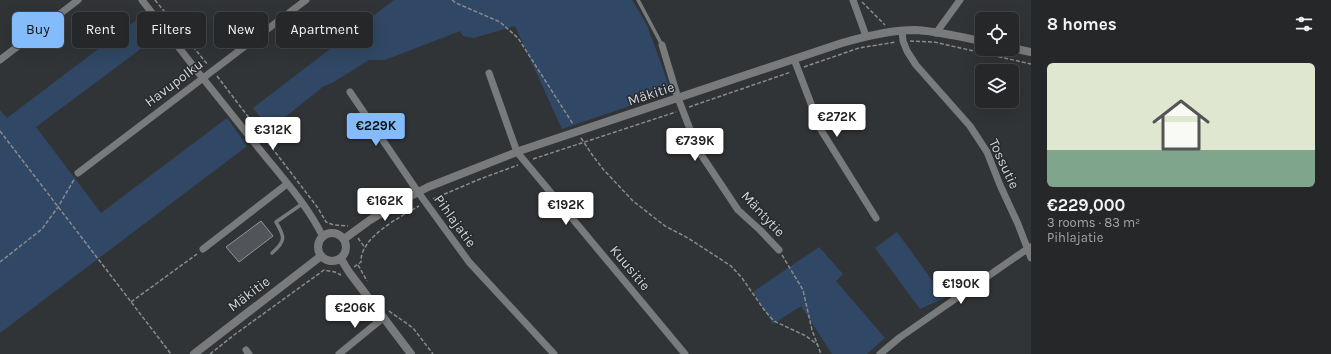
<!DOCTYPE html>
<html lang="en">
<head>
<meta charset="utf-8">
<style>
  :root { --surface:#252729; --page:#313335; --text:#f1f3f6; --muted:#a3a5a8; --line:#424446; --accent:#84bcfb }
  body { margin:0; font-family:Karla,sans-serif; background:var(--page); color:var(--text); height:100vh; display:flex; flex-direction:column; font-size:15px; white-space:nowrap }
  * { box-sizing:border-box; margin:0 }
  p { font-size:13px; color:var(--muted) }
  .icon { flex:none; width:22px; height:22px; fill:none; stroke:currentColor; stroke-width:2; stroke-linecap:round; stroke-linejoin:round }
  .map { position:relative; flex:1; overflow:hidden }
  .panel { display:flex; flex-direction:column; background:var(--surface); width:300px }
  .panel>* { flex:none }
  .top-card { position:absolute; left:12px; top:12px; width:380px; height:36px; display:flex; gap:8px }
  .buttons { position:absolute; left:975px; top:12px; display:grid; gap:8px }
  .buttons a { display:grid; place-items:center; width:44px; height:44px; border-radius:6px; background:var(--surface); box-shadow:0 4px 16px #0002,0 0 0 1px var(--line); font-size:20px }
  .price { position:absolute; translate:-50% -34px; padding:0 9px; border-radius:4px; background:#fff; color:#222; font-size:13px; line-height:26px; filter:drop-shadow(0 1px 2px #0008) }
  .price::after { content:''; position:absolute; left:50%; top:24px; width:12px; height:9px; margin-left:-6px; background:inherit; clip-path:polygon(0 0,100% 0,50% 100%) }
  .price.selected { background:var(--accent); color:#111 }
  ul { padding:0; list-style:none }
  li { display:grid; align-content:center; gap:8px; height:212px; padding:0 16px }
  li span { display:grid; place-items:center; height:124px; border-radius:6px; color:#555 }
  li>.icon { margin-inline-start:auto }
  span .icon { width:72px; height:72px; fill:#fffc; stroke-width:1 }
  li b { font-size:17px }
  h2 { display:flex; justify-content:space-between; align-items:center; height:48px; padding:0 16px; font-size:17px }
  .tag { padding:0 14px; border-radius:6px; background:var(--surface); box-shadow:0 4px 16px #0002,0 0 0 1px var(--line); font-size:14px; line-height:36px }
  .tag.selected { background:var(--accent); color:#111 }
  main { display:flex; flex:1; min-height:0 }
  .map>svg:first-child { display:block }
  .green { fill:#304865 }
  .building { fill:#515458; stroke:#929599 }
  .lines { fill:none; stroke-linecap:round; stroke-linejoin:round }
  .path { stroke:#898b8e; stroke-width:1.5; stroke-dasharray:4 2; stroke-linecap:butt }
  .service { stroke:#797a7c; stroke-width:3.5 }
  .minor { stroke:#797a7c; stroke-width:7 }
  .tertiary { stroke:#797a7c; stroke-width:8 }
  .labels { text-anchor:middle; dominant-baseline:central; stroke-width:3; stroke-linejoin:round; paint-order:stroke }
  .street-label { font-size:14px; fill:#d2d4d6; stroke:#272a2d }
</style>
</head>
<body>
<main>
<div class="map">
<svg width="1031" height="354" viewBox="0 0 1031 354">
  <rect width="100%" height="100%" fill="#313437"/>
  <g class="green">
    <path d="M394,0H632L647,25L668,83V93L562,129L515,26L474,38L463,36L460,31L385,60H369L332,83L324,86L270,129L253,108Z"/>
    <path d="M146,13L162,33L36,127L101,213L227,118L247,146L0,333V110L7,118Z"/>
    <path d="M897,232L945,298L920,309L875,248Z"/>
    <path d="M819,247L843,274L836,281L885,338L867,354H832L801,306L773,324L753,292Z"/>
  </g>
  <path class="building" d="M261,221L273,236L239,262L226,247Z"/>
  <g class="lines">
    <g class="path">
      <path d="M155,0L208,65"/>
      <path d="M452,0L456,3L500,22L518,38L573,124"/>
      <path d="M862,2L885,25"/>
      <path d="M910,41L934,42L1031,64"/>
      <path d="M804,67L859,48L896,42"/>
      <path d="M217,76L318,208L326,222L334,225L348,226"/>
      <path d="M689,107L791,72"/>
      <path d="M0,131L171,354"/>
      <path d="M581,138L593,156L603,169L633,201L665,226L688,238L731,266L742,278L765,311L774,321L806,336L818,345"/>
      <path d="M533,159L676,112"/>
      <path d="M433,199L480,179L518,165"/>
      <path d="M358,238L365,248"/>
      <path d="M782,255L803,290L812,330L821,354"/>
      <path d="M0,262L42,229L58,207L75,178"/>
      <path d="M358,265L367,281"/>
      <path d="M354,267L361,262C360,237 400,217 419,206"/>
      <path d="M131,302L197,254"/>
      <path d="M389,311L413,328L433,354"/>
      <path d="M210,354L234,335L324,270L335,272L341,275"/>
    </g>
    <g class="service">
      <path d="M638,0L662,45"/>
      <path d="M272,253C286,241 285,237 276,222L302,204"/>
    </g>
    <g class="minor">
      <path d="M142,0C178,47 215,94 253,141C277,172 306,202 323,237"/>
      <path d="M853,0L866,36"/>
      <path d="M902,31L903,41L907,51L916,65L970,126L987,152L1000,185L1018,224L1031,258"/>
      <path d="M936,33L960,0"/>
      <path d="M662,45L678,98L698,150L738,210L760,230L779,250"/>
      <path d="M794,59L821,130L876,218"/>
      <path d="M0,60L78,0"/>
      <path d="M489,73L517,152L685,354"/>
      <path d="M350,92L418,192L469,262L554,354"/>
      <path d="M78,173L306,0"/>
      <path d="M203,249L287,184"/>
      <path d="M246,350L249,354"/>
      <path d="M339,354L383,318"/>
      <path d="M880,354L899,338L1030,247"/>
    </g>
    <g class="tertiary">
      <path d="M1012,48L1031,52"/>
      <circle cx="332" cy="247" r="14"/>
      <path d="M344,239L370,220L401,201L428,187L522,150L842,43C866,36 890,30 915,30C937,31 960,37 982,41"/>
      <path d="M341,259L349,272L411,354"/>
      <path d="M194,354L321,256"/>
    </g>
  </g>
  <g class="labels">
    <g class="street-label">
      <text transform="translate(174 83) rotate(-37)">Havupolku</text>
      <text transform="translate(651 94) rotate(-18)">Mäkitie</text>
      <text transform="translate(1004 164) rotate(65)">Tossutie</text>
      <text transform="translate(763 214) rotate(47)">Mäntytie</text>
      <text transform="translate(455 221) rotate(54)">Pihlajatie</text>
      <text transform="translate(630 268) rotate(50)">Kuusitie</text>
      <text transform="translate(249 294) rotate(-37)">Mäkitie</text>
    </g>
  </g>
</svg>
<div class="buttons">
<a><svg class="icon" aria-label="locate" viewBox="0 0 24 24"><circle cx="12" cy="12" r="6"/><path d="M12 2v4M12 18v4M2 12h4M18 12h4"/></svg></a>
<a><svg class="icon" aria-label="layers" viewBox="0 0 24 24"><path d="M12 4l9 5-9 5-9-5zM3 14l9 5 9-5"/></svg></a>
</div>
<b class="price" style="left:837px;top:138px">€272K</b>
<b class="price selected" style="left:376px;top:147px">€229K</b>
<b class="price" style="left:273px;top:151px">€312K</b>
<b class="price" style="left:695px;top:162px">€739K</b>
<b class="price" style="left:385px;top:222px">€162K</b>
<b class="price" style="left:566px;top:226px">€192K</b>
<b class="price" style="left:961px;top:305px">€190K</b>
<b class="price" style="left:355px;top:329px">€206K</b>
<div class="top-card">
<a class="tag selected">Buy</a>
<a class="tag">Rent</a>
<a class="tag">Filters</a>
<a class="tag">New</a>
<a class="tag">Apartment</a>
</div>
</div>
<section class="panel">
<h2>8 homes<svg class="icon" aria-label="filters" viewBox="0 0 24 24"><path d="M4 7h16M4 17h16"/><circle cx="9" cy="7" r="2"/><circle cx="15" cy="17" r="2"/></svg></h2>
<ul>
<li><span style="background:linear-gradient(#dfe7d0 70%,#7fa58c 0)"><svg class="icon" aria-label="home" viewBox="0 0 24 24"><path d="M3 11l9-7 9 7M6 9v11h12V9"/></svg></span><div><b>€229,000</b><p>3 rooms · 83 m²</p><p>Pihlajatie</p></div></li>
</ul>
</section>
</main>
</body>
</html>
